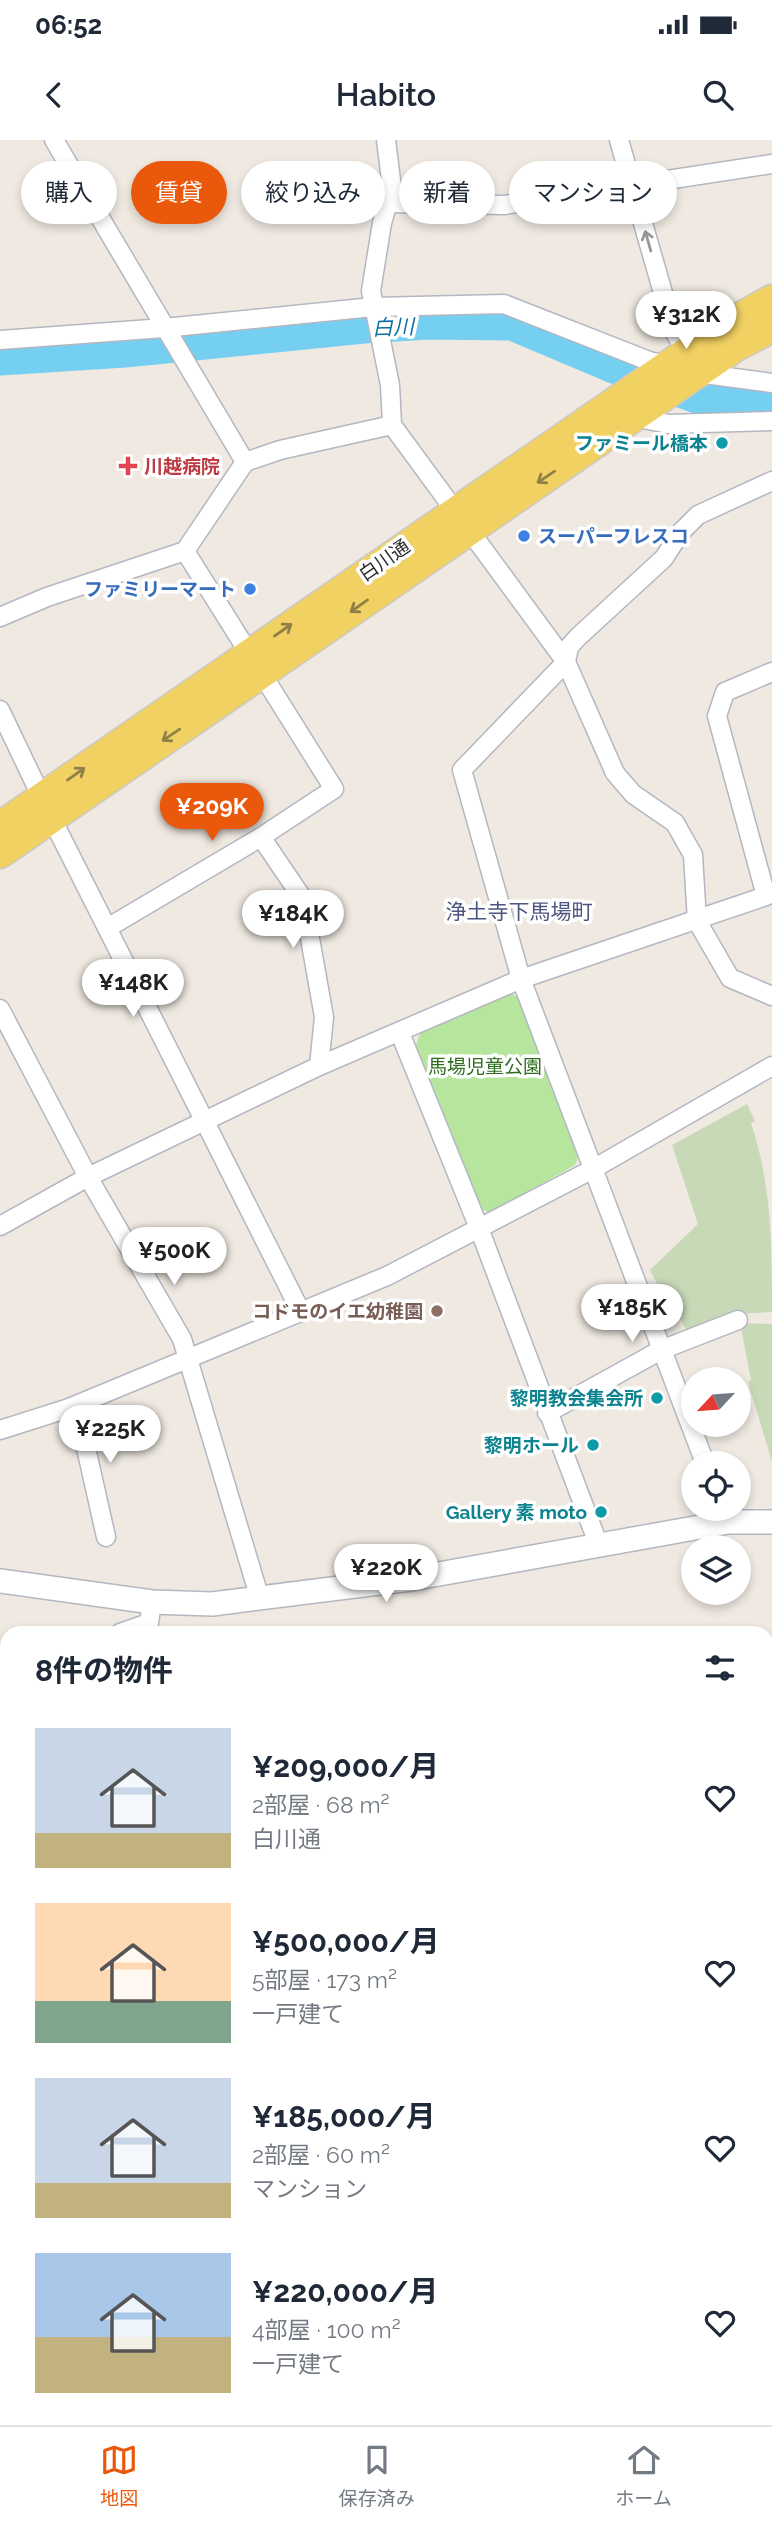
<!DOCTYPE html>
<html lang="ja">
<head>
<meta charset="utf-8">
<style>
  :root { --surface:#fff; --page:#f2f2f3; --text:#1f2937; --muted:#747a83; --line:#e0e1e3; --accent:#ea580c }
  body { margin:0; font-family:Raleway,"Noto Sans JP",sans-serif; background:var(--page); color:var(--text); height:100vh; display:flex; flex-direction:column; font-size:26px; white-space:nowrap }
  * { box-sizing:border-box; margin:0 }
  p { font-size:23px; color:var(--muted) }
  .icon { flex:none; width:38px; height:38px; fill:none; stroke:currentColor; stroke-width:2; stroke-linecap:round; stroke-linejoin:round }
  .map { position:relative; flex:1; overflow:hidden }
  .sheet { position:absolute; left:0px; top:1486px; width:774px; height:800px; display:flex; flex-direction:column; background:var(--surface); border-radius:21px 21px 0 0; box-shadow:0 4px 10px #0003 }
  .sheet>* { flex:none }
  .guide { position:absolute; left:21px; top:21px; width:732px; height:63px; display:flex; gap:14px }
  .needle { width:46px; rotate:244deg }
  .tools { position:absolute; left:681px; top:1227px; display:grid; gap:14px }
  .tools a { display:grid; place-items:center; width:70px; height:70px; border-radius:50%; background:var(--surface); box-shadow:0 4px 10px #0003; font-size:35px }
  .price { position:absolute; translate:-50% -60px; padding:0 16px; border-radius:24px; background:#fff; color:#222; font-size:23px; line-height:46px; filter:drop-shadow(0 2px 4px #0008) }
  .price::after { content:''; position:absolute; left:50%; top:42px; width:21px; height:16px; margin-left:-10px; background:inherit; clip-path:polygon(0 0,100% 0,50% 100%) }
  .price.on { background:var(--accent); color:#fff }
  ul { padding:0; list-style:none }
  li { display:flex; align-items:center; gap:21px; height:175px; padding:0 35px }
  li span { display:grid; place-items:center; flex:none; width:196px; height:140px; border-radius:0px; color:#555 }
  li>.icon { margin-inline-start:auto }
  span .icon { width:84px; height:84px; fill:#fffc; stroke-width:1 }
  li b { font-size:30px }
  h2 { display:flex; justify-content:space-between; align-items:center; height:84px; padding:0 35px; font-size:30px }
  .pill { padding:0 24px; border-radius:32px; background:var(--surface); box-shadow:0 4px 10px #0003; font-size:24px; line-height:63px }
  .pill.on { background:var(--accent); color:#fff }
  .status { display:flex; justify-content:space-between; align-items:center; height:49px; padding:0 35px; background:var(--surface); direction:ltr }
  .status svg { height:19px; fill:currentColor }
  header { display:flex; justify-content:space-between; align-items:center; height:91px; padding:0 35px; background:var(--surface); font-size:32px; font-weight:600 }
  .tab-bar { display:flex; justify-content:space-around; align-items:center; height:98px; border-top:2px solid var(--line); background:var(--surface); font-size:19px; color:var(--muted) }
  .tab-bar a { display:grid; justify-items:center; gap:4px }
  .tab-bar .on { color:var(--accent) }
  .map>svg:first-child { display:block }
  .green { fill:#b6e59e }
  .cemetery { fill:#c8d9b8 }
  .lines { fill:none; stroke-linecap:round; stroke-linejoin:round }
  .river { stroke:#75cff0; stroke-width:33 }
  .minor-casing { stroke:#b4b7c1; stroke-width:21 }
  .tertiary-casing { stroke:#b4b7c1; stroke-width:26 }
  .primary-casing { stroke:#c9c9c9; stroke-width:33 }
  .minor { stroke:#fff; stroke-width:18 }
  .tertiary { stroke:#fff; stroke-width:23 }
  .primary { stroke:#f2d163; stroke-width:30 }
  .oneway { stroke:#969696 }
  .oneway2 { stroke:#908048 }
  .culture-dot { fill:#0f9aa8; stroke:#fff; stroke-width:2.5 }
  .health-dot { fill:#e0444e; stroke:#fff; stroke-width:2.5 }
  .shop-dot { fill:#3f7fe0; stroke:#fff; stroke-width:2.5 }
  .education-dot { fill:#8d6e63; stroke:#fff; stroke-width:2.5 }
  .labels { text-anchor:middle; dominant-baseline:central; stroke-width:7; stroke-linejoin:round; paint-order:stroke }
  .culture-label { font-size:19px; font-weight:bold; fill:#0d838f; stroke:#fff; text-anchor:end }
  .health-label { font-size:19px; font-weight:bold; fill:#be3a42; stroke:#fff; text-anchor:start }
  .shop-label { font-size:19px; font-weight:bold; fill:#366cbe; stroke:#fff; text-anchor:start }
  .street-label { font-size:19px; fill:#2e2e2e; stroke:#fff }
  .park-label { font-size:19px; fill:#2c6e1b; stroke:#fff }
  .education-label { font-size:19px; font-weight:bold; fill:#785e54; stroke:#fff; text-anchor:end }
  .water-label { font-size:21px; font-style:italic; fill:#0d6fa3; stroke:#fff }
  .neighbourhood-label { font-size:21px; fill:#4d5680; stroke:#fff }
</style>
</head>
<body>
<div class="status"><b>06:52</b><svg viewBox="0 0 49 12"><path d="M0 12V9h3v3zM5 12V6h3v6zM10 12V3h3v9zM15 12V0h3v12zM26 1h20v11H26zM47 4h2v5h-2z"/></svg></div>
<header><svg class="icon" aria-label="back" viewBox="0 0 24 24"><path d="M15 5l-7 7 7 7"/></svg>Habito<svg class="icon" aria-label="search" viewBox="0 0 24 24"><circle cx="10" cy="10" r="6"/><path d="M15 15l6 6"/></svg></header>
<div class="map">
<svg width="772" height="2285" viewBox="0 0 772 2285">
  <rect width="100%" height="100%" fill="#efe9e1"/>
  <g class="green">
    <path d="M508,852L520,858L579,1015L575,1025L490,1073L480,1068L416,905L421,891Z"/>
    <path d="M0,1767H7V2278H766V1858L772,1857V2279L757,2285H0Z"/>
  </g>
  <g class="cemetery">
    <path d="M747,964L755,981L751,983C772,1046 772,1107 772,1172L738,1174L686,1190L664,1146L659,1148L650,1130L698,1084L672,1005Z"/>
    <path d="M740,1183L772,1184V1322L748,1242L751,1240Z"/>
  </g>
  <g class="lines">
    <path class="river" d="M0,219L125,211L364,187L427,183L512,184L614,227L705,260L772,262"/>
    <defs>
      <g id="minor">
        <path d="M54,0L245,322"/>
        <path d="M386,0L392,48L382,83L371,151L390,245L392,285L566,522L462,630L521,839L705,1323"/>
        <path d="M619,0L674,191L691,221"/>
        <path d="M389,63L504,65L772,24"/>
        <path d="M0,200L164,188L373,167L504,164L649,221L697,233L772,243"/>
        <path d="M634,277L668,284L772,281"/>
        <path d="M772,341L698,375L680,393L664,418L578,497L569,507L566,522L615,633L633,654L675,683L693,715L697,781L730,838L772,856"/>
        <path d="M0,477L47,457L185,411L245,322L280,310L392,285"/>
        <path d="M0,570L51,677L301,1172"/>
        <path d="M261,697L303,759L324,877L319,926"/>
        <path d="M109,787L261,697L334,649L185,411"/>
        <path d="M0,869L88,1037L182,1199L260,1459"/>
        <path d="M400,893L479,1088L599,1406"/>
        <path d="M0,1086L88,1037L319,926L521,839L766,756L717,576L725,552L772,532"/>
        <path d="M69,1268L86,1308L106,1397"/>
        <path d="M547,1273L661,1210L738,1180"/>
        <path d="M0,1290L69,1268L387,1136L593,1029L772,926"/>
        <path d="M120,1493L149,1483L152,1462"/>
        <path d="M0,1531L7,1529"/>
        <path d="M0,1620L7,1641"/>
      </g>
      <path id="tertiary" d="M0,1441L152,1462L212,1464L411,1439L728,1382H772"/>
      <g id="primary">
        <path d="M0,687L727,185L772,160"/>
        <path d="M0,713L736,206L772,187"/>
      </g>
    </defs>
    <use href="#minor" class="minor-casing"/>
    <use href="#tertiary" class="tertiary-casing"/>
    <use href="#primary" class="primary-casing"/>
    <use href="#minor" class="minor"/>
    <use href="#tertiary" class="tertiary"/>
    <use href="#primary" class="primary"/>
  </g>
  <defs><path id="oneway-shaft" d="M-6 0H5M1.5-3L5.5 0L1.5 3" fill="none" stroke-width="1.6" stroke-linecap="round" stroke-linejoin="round" transform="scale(1.75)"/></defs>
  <use class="oneway" href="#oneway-shaft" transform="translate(648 101) rotate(-106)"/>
  <g class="oneway2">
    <use href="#oneway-shaft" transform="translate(546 337) rotate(146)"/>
    <use href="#oneway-shaft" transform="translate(359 466) rotate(145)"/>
    <use href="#oneway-shaft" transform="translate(283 490) rotate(-35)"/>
    <use href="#oneway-shaft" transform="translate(171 595) rotate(146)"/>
    <use href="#oneway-shaft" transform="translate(76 634) rotate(-35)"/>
  </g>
  <g class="culture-dot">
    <circle cx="722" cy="303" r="7"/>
    <circle cx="657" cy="1258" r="7"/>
    <circle cx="593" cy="1305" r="7"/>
    <circle cx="601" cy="1372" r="7"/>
  </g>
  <path class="health-dot" d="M124.5 315.5h7v7h7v7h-7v7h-7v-7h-7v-7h7z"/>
  <g class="shop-dot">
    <circle cx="524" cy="396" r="7"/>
    <circle cx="250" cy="449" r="7"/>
  </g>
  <circle class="education-dot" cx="437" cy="1171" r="7"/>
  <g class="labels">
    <g class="culture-label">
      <text x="708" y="303">ファミール橋本</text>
      <text x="643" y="1258">黎明教会集会所</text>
      <text x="579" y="1305">黎明ホール</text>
      <text x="587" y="1372">Gallery 素 moto</text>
    </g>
    <g class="health-label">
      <text x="144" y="326">川越病院</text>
    </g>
    <g class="shop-label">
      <text x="538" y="396">スーパーフレスコ</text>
      <text x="236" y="449" text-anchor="end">ファミリーマート</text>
    </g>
    <g class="street-label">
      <text transform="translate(384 420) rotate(-35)">白川通</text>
    </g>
    <g class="park-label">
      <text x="485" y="926">馬場児童公園</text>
    </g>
    <g class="education-label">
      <text x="423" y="1171">コドモのイエ幼稚園</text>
    </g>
    <g class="water-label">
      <text transform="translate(393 187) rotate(-2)">白川</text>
    </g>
    <g class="neighbourhood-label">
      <text x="519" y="771">浄土寺下馬場町</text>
    </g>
  </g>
</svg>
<div class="tools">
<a><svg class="needle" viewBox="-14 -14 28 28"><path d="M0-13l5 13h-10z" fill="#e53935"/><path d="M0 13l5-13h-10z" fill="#747a83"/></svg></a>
<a><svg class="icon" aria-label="locate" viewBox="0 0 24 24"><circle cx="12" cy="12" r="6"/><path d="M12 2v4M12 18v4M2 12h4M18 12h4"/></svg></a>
<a><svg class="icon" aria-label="layers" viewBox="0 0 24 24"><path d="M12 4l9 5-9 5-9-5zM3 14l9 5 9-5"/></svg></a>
</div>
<b class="price" style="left:686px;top:211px">¥312K</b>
<b class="price on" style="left:212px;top:703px">¥209K</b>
<b class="price" style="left:293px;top:810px">¥184K</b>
<b class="price" style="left:133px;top:879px">¥148K</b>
<b class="price" style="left:174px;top:1147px">¥500K</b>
<b class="price" style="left:632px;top:1204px">¥185K</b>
<b class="price" style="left:110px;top:1325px">¥225K</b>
<b class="price" style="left:386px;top:1464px">¥220K</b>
<div class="guide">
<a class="pill">購入</a>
<a class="pill on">賃貸</a>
<a class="pill">絞り込み</a>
<a class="pill">新着</a>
<a class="pill">マンション</a>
</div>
<section class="sheet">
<h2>8件の物件<svg class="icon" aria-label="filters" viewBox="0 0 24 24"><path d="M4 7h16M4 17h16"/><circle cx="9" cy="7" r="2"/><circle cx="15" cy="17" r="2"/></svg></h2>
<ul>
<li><span style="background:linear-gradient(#c9d6e8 75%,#c2b280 0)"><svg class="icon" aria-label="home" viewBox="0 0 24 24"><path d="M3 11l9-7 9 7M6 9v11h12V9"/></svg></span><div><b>¥209,000/月</b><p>2部屋 · 68 m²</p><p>白川通</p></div><svg class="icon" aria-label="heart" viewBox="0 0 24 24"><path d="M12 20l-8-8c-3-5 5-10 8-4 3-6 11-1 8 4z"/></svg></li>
<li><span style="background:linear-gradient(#ffd9b3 70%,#7fa58c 0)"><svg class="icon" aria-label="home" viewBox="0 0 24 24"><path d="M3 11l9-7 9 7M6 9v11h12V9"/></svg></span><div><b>¥500,000/月</b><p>5部屋 · 173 m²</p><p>一戸建て</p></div><svg class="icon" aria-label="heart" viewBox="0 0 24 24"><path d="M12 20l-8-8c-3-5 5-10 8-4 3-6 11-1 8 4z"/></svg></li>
<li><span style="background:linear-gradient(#c9d6e8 75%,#c2b280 0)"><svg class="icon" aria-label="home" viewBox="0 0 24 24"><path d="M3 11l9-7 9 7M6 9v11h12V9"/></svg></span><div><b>¥185,000/月</b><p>2部屋 · 60 m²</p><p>マンション</p></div><svg class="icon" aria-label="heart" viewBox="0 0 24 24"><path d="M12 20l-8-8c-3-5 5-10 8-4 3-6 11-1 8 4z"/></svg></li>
<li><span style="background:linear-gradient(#a9c7e8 60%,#c2b280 0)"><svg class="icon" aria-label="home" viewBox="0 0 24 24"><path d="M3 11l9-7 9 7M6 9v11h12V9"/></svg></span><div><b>¥220,000/月</b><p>4部屋 · 100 m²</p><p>一戸建て</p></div><svg class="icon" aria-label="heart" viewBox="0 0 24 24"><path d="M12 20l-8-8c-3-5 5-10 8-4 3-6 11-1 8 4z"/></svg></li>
</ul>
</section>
</div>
<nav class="tab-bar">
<a class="on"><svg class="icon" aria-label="map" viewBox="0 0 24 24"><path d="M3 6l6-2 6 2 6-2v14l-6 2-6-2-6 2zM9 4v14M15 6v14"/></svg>地図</a>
<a><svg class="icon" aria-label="saved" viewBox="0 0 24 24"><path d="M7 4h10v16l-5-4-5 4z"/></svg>保存済み</a>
<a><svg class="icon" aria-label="home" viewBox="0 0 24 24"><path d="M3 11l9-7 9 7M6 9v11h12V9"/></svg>ホーム</a>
</nav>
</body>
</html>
